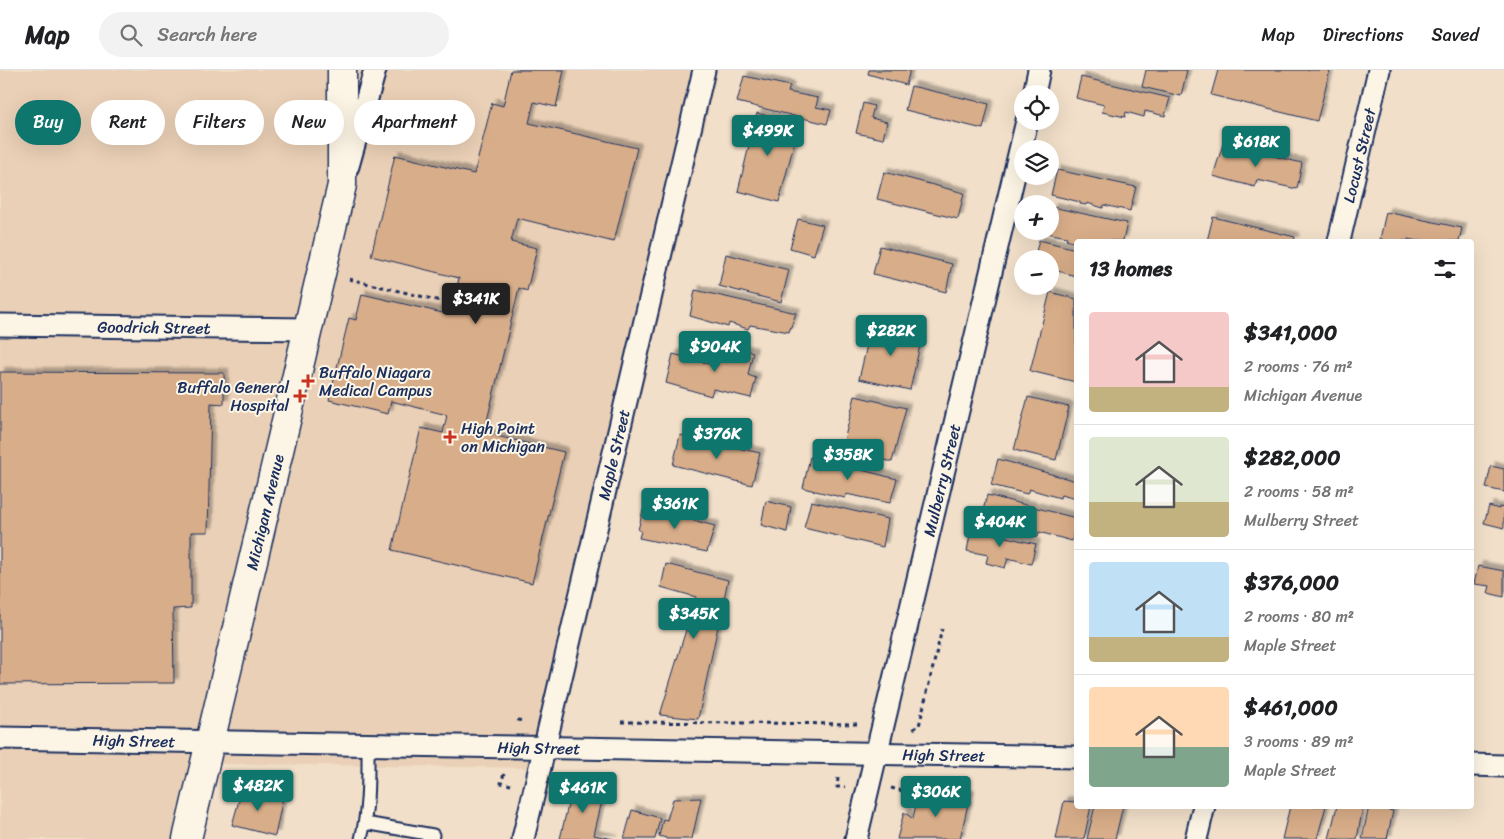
<!DOCTYPE html>
<html lang="en">
<head>
<meta charset="utf-8">
<style>
  :root { --surface:#fff; --page:#f2f2f2; --text:#202124; --muted:#757577; --line:#e0e0e0; --accent:#0f766e }
  body { margin:0; font-family:Sriracha,sans-serif; background:var(--page); color:var(--text); height:100vh; display:flex; flex-direction:column; font-size:19px; white-space:nowrap }
  * { box-sizing:border-box; margin:0 }
  p { font-size:16px; color:var(--muted) }
  .icon { flex:none; width:28px; height:28px; fill:none; stroke:currentColor; stroke-width:2; stroke-linecap:round; stroke-linejoin:round }
  .map { position:relative; flex:1; overflow:hidden }
  .details { position:absolute; left:1074px; top:169px; width:400px; height:570px; display:flex; flex-direction:column; background:var(--surface); border-radius:5px; box-shadow:0 5px 20px #0002 }
  .details>* { flex:none }
  .guide { position:absolute; left:15px; top:30px; width:475px; height:45px; display:flex; gap:10px }
  .buttons { position:absolute; left:1014px; top:15px; display:grid; gap:10px }
  .buttons a { display:grid; place-items:center; width:45px; height:45px; border-radius:50%; background:var(--surface); box-shadow:0 5px 20px #0002; font-size:25px }
  .price { position:absolute; translate:-50% -42px; padding:0 11px; border-radius:5px; background:var(--accent); color:#fff; font-size:16px; line-height:32px; filter:drop-shadow(0 1px 2px #0008) }
  .price::after { content:''; position:absolute; left:50%; top:30px; width:15px; height:11px; margin-left:-8px; background:inherit; clip-path:polygon(0 0,100% 0,50% 100%) }
  .price.on { background:#222; color:#fff }
  ul { padding:0; list-style:none }
  li { display:flex; align-items:center; gap:15px; height:125px; padding:0 15px }
  li+li { border-top:1px solid var(--line) }
  li span { display:grid; place-items:center; flex:none; width:140px; height:100px; border-radius:5px; color:#555 }
  li>.icon { margin-inline-start:auto }
  span .icon { width:60px; height:60px; fill:#fffc; stroke-width:1 }
  li b { font-size:21px }
  h2 { display:flex; justify-content:space-between; align-items:center; height:60px; padding:0 15px; font-size:21px }
  .pill { padding:0 18px; border-radius:22px; background:var(--surface); box-shadow:0 5px 20px #0002; font-size:18px; line-height:45px }
  .pill.on { background:var(--accent); color:#fff }
  header { display:flex; align-items:center; gap:30px; box-sizing:border-box; height:70px; padding:0 25px; background:var(--surface); border-bottom:1px solid var(--line) }
  header strong { font-size:24px }
  nav { display:flex; gap:28px; margin-inline-start:auto; font-size:18px }
  .search { width:350px; height:45px; background:var(--page); display:flex; align-items:center; gap:12px; box-sizing:border-box; padding:0 18px; border-radius:28px; color:var(--muted); font-size:19px }
  .map>svg:first-child { display:block }
  .built { fill:#ead0b6 }
  .building { fill:#d8ad89; stroke:#1b2f5e; filter:url(#shadow) }
  .lines { fill:none; stroke-linecap:round; stroke-linejoin:round }
  .service-casing { stroke:#1b2f5e; stroke-width:15 }
  .minor-casing { stroke:#1b2f5e; stroke-width:25 }
  .tertiary-casing { stroke:#1b2f5e; stroke-width:31 }
  .path { stroke:#1b2f5e; stroke-width:3; stroke-dasharray:4 4; stroke-linecap:butt }
  .service { stroke:#fcf5e5; stroke-width:11 }
  .minor { stroke:#fcf5e5; stroke-width:21 }
  .tertiary { stroke:#fcf5e5; stroke-width:28 }
  .poi-dot { fill:#c8321e; stroke:#fcf5e5; stroke-width:2 }
  .labels { text-anchor:middle; dominant-baseline:central; stroke-width:4; stroke-linejoin:round; paint-order:stroke }
  .street-label { font-size:16px; fill:#1b2f5e; stroke:#fcf5e5 }
  .poi-label { font-size:16px; fill:#1b2f5e; stroke:#fcf5e5; text-anchor:start }
</style>
</head>
<body>
<header>
<strong>Map</strong>
<div class="search"><svg class="icon" aria-label="search" viewBox="0 0 24 24"><circle cx="10" cy="10" r="6"/><path d="M15 15l6 6"/></svg>Search here</div>
<nav><a>Map</a><a>Directions</a><a>Saved</a></nav>
</header>
<div class="map">
<svg width="1504" height="769" viewBox="0 0 1504 769">
  <defs>
    <filter id="shadow"><feDropShadow dx="4.5" dy="-4.5" stdDeviation="1" flood-color="#0004"/></filter>
  </defs>
  <rect width="100%" height="100%" fill="#f1dfc9"/>
  <filter id="ink" filterUnits="userSpaceOnUse"><feTurbulence type="fractalNoise" baseFrequency=".02" numOctaves="2"/><feDisplacementMap in="SourceGraphic" scale="10" xChannelSelector="R" yChannelSelector="G"/><feConvolveMatrix kernelMatrix="1 2 1 2 8 2 1 2 1" color-interpolation-filters="sRGB"/></filter>
  <g filter="url(#ink)">
    <path class="built" d="M0,0H718L553,698L221,694L203,769H0Z"/>
    <g class="building">
      <path d="M511,0H564L556,37L534,32L529,53L637,78L614,172L517,148L511,172L537,178L527,221L519,218L484,363L564,382L532,513L392,480L421,358L443,363L447,345L391,331L388,344L329,330L349,248L356,250L362,224L451,245L459,208L371,186L395,85L474,104L492,33L503,36Z"/>
      <path d="M869,0H910L906,15L868,4Z"/>
      <path d="M1146,0H1187L1181,26L1142,17Z"/>
      <path d="M1218,0H1330L1317,51L1211,25Z"/>
      <path d="M744,6L790,16L788,22L818,28L816,37L831,40L827,54L737,32Z"/>
      <path d="M1081,7L1170,28L1165,46L1145,41L1144,47L1126,42L1125,47L1102,42L1104,35L1076,28Z"/>
      <path d="M911,16L989,34L983,59L905,40Z"/>
      <path d="M863,33L874,36L871,48L887,52L883,69L856,63Z"/>
      <path d="M757,43L799,54L779,132L738,121Z"/>
      <path d="M1223,74L1302,93L1297,119L1257,110L1255,117L1213,106Z"/>
      <path d="M1057,100L1136,117L1130,141L1104,135L1103,138L1087,133L1086,135L1080,134V132L1051,125Z"/>
      <path d="M884,102L964,123L958,149L877,129Z"/>
      <path d="M1052,137L1127,153L1123,171H1076V173L1066,170L1067,167L1046,163L1047,161H1050V146Z"/>
      <path d="M1386,142L1462,158L1459,171H1417L1408,169V171H1389L1380,169Z"/>
      <path d="M1213,147L1295,167L1294,171H1207Z"/>
      <path d="M798,149L823,155L814,185L790,178Z"/>
      <path d="M1039,170L1076,179V206L1050,199V189H1034Z"/>
      <path d="M880,176L952,194L946,222L873,204Z"/>
      <path d="M726,184L789,200L781,232L719,216Z"/>
      <path d="M695,220L796,243L789,262L750,255L748,259L729,253L728,257L690,246Z"/>
      <path d="M1050,222L1076,229V312L1030,301Z"/>
      <path d="M872,254L922,266L910,320L859,309Z"/>
      <path d="M721,275L753,282L748,305L756,308L751,328L713,319L711,326L666,313L673,284L717,296Z"/>
      <path d="M0,302L224,303V334L211,333L208,462H191V538L173,539L174,613L0,614Z"/>
      <path d="M855,326L906,338L892,392L842,379Z"/>
      <path d="M1028,327L1069,337L1056,390L1014,380Z"/>
      <path d="M680,365L760,383L752,415L673,395Z"/>
      <path d="M810,387L897,409L890,433L846,424L845,428L803,418Z"/>
      <path d="M998,389L1076,411V429L1061,425L1060,428L1029,419L1027,424L991,415Z"/>
      <path d="M1491,396L1504,399V422L1486,418Z"/>
      <path d="M987,425L1076,448L1072,471L1039,462L1038,467L980,452Z"/>
      <path d="M766,431L791,437L787,462L761,455Z"/>
      <path d="M811,431L888,449L883,477L804,458Z"/>
      <path d="M1489,436L1499,439V437L1504,438V458L1484,453Z"/>
      <path d="M647,438L715,456L707,482L639,468L641,461L638,460L643,440L646,441Z"/>
      <path d="M971,459L1036,474L1031,494L1008,488L1005,498L986,493L988,485L967,481Z"/>
      <path d="M666,494L728,510L698,649L660,645L696,527L661,517Z"/>
      <path d="M1478,496L1504,501V527L1488,523L1490,516L1474,514Z"/>
      <path d="M572,718H605L594,765L613,769H560Z"/>
      <path d="M242,720L283,727L275,766L232,755Z"/>
      <path d="M918,724L970,725L960,769H897L904,742L913,749Z"/>
      <path d="M701,728L692,769H666V768L659,766L663,749L667,750L673,729Z"/>
      <path d="M1064,731L1076,732V736H1091L1084,769H1056Z"/>
      <path d="M1095,736H1123L1115,769H1087Z"/>
      <path d="M1290,736H1326L1317,769H1282Z"/>
      <path d="M1337,736H1363L1357,769H1329Z"/>
      <path d="M1369,736L1393,741L1387,769H1362Z"/>
      <path d="M632,740L660,748L655,769H624Z"/>
    </g>
    <g class="lines">
      <defs>
        <g id="service">
          <path d="M365,753L433,765L432,769"/>
          <path d="M361,769C369,738 368,706 368,674"/>
        </g>
        <g id="minor">
          <path d="M1034,24L1039,0"/>
          <path d="M348,96L375,0"/>
          <path id="s1" d="M1339,171L1379,0"/>
          <path id="s2" d="M0,255L308,259"/>
          <path id="s3" d="M0,668L1076,687"/>
          <path d="M1471,695L1504,696"/>
          <path id="s4" d="M523,769L704,0"/>
          <path id="s5" d="M856,769L1027,51"/>
          <path d="M1196,769L1204,736"/>
        </g>
        <g id="tertiary">
          <path id="s6" d="M187,769L342,115V0"/>
        </g>
      </defs>
      <use href="#service" class="service-casing"/>
      <use href="#minor" class="minor-casing"/>
      <use href="#tertiary" class="tertiary-casing"/>
      <g class="path">
        <path d="M349,209L449,233"/>
        <path d="M517,650L524,651"/>
        <path d="M621,652L860,654"/>
        <path d="M913,659L919,656L942,559"/>
        <path d="M504,704L501,713L511,715"/>
        <path d="M838,708L837,717H845"/>
        <path d="M560,714H569L572,702"/>
        <path d="M891,718L903,721L904,707"/>
      </g>
      <use href="#service" class="service"/>
      <use href="#minor" class="minor"/>
      <use href="#tertiary" class="tertiary"/>
    </g>
  </g>
  <g class="poi-dot">
    <path d="M305.5 303.5h5v5h5v5h-5v5h-5v-5h-5v-5h5z"/>
    <path d="M297.5 318.5h5v5h5v5h-5v5h-5v-5h-5v-5h5z"/>
    <path d="M447.5 359.5h5v5h5v5h-5v5h-5v-5h-5v-5h5z"/>
  </g>
  <g class="labels">
    <g class="street-label">
      <text stroke="none"><textPath href="#s1" startOffset="88">Locust Street</textPath></text>
      <text stroke="none"><textPath href="#s2" startOffset="154">Goodrich Street</textPath></text>
      <text stroke="none"><textPath href="#s4" startOffset="395">Maple Street</textPath></text>
      <text stroke="none"><textPath href="#s5" startOffset="369">Mulberry Street</textPath></text>
      <text stroke="none"><textPath href="#s6" startOffset="336">Michigan Avenue</textPath></text>
      <text stroke="none"><textPath href="#s3" startOffset="134">High Street</textPath></text>
      <text stroke="none"><textPath href="#s3" startOffset="539">High Street</textPath></text>
      <text stroke="none"><textPath href="#s3" startOffset="944">High Street</textPath></text>
    </g>
    <g class="poi-label">
      <text x="319" y="302">Buffalo Niagara<tspan x="319" dy="18">Medical Campus</tspan></text>
      <text x="289" y="317" text-anchor="end">Buffalo General<tspan x="289" dy="18">Hospital</tspan></text>
      <text x="461" y="358">High Point<tspan x="461" dy="18">on Michigan</tspan></text>
    </g>
  </g>
</svg>
<div class="buttons">
<a><svg class="icon" aria-label="locate" viewBox="0 0 24 24"><circle cx="12" cy="12" r="6"/><path d="M12 2v4M12 18v4M2 12h4M18 12h4"/></svg></a>
<a><svg class="icon" aria-label="layers" viewBox="0 0 24 24"><path d="M12 4l9 5-9 5-9-5zM3 14l9 5 9-5"/></svg></a>
<a>+</a>
<a>−</a>
</div>
<b class="price" style="left:768px;top:87px">$499K</b>
<b class="price" style="left:1256px;top:98px">$618K</b>
<b class="price on" style="left:476px;top:255px">$341K</b>
<b class="price" style="left:891px;top:287px">$282K</b>
<b class="price" style="left:715px;top:303px">$904K</b>
<b class="price" style="left:717px;top:390px">$376K</b>
<b class="price" style="left:848px;top:411px">$358K</b>
<b class="price" style="left:675px;top:460px">$361K</b>
<b class="price" style="left:1000px;top:478px">$404K</b>
<b class="price" style="left:694px;top:570px">$345K</b>
<b class="price" style="left:258px;top:742px">$482K</b>
<b class="price" style="left:583px;top:744px">$461K</b>
<b class="price" style="left:936px;top:748px">$306K</b>
<div class="guide">
<a class="pill on">Buy</a>
<a class="pill">Rent</a>
<a class="pill">Filters</a>
<a class="pill">New</a>
<a class="pill">Apartment</a>
</div>
<section class="details">
<h2>13 homes<svg class="icon" aria-label="filters" viewBox="0 0 24 24"><path d="M4 7h16M4 17h16"/><circle cx="9" cy="7" r="2"/><circle cx="15" cy="17" r="2"/></svg></h2>
<ul>
<li><span style="background:linear-gradient(#f6c9c9 75%,#c2b280 0)"><svg class="icon" aria-label="home" viewBox="0 0 24 24"><path d="M3 11l9-7 9 7M6 9v11h12V9"/></svg></span><div><b>$341,000</b><p>2 rooms · 76 m²</p><p>Michigan Avenue</p></div></li>
<li><span style="background:linear-gradient(#dfe7d0 65%,#c2b280 0)"><svg class="icon" aria-label="home" viewBox="0 0 24 24"><path d="M3 11l9-7 9 7M6 9v11h12V9"/></svg></span><div><b>$282,000</b><p>2 rooms · 58 m²</p><p>Mulberry Street</p></div></li>
<li><span style="background:linear-gradient(#bfe0f5 75%,#c2b280 0)"><svg class="icon" aria-label="home" viewBox="0 0 24 24"><path d="M3 11l9-7 9 7M6 9v11h12V9"/></svg></span><div><b>$376,000</b><p>2 rooms · 80 m²</p><p>Maple Street</p></div></li>
<li><span style="background:linear-gradient(#ffd9b3 60%,#7fa58c 0)"><svg class="icon" aria-label="home" viewBox="0 0 24 24"><path d="M3 11l9-7 9 7M6 9v11h12V9"/></svg></span><div><b>$461,000</b><p>3 rooms · 89 m²</p><p>Maple Street</p></div></li>
</ul>
</section>
</div>
</body>
</html>
